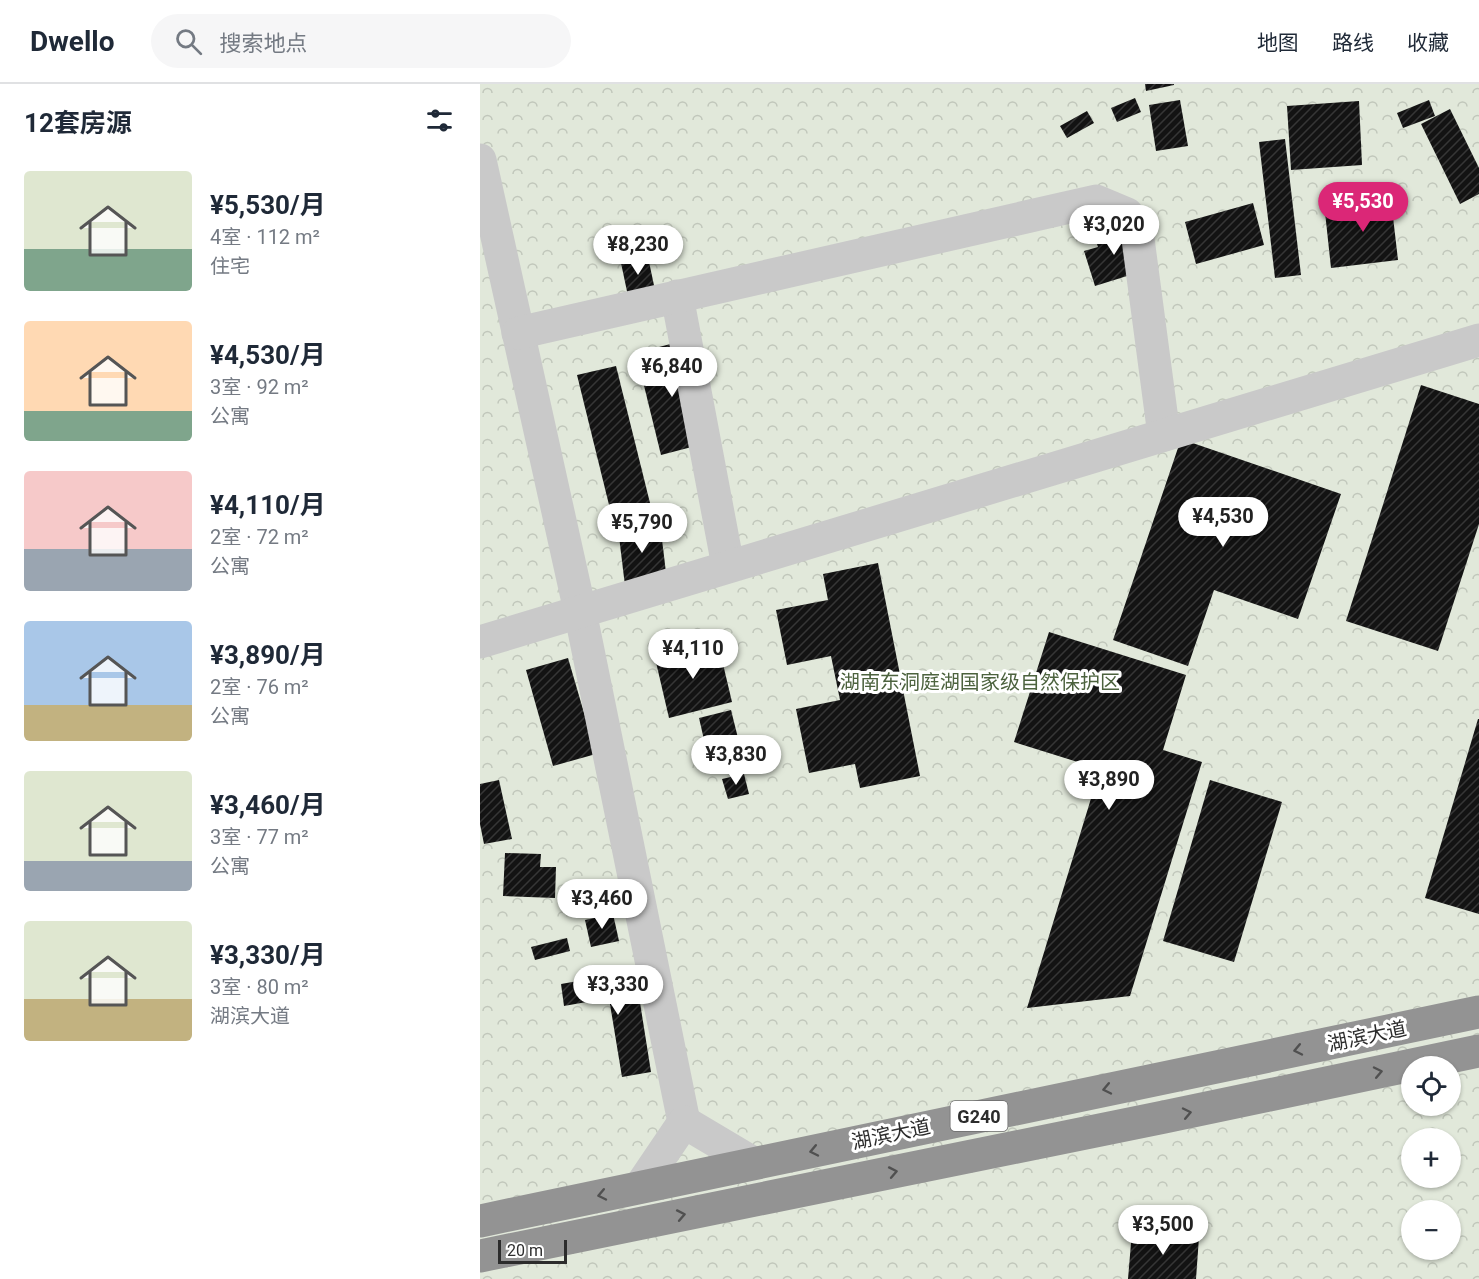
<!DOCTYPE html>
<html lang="zh">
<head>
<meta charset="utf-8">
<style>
  :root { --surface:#fff; --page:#f6f6f7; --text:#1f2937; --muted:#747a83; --line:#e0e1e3; --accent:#db2777 }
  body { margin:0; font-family:Roboto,"Noto Sans SC",sans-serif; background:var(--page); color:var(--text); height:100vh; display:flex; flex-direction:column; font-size:22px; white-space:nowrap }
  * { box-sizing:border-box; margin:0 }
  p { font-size:20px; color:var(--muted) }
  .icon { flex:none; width:33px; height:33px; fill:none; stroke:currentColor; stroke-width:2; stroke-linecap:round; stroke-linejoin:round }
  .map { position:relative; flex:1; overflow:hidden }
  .details { display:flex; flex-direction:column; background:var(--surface); width:480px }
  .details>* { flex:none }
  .tools { position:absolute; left:921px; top:972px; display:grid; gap:12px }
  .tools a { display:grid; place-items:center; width:60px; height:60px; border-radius:50%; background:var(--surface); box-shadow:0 2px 4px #0004; font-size:30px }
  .scale { position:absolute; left:18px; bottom:15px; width:69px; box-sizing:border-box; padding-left:6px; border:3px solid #2c2c2c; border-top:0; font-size:16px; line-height:21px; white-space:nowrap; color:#2c2c2c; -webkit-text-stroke:4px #fff; paint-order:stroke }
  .price { position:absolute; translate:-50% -51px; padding:0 14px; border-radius:21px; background:#fff; color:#222; font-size:20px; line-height:39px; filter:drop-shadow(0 2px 3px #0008) }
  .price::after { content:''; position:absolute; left:50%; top:36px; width:18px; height:14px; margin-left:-9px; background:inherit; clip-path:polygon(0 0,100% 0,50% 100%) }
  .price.current { background:var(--accent); color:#fff }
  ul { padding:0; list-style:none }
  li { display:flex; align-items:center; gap:18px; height:150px; padding:0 24px }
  li span { display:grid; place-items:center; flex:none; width:168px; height:120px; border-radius:6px; color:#555 }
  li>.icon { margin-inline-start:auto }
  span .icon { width:72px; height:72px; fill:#fffc; stroke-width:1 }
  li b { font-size:26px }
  h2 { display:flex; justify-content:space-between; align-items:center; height:72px; padding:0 24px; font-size:26px }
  header { display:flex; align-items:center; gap:36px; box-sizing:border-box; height:84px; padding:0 30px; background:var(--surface); border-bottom:2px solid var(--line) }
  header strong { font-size:28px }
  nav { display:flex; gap:33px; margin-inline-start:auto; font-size:21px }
  .search { width:420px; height:54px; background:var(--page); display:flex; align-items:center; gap:15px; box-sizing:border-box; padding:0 21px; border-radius:33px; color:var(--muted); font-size:22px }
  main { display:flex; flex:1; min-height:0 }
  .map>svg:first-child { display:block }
  .forest { fill:url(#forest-crowns); fill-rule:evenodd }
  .building { fill:url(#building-hatch) }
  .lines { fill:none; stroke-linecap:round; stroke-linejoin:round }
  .minor { stroke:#c9c9c9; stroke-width:33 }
  .highway { stroke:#939393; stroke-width:33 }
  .oneway { stroke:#505050 }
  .labels { text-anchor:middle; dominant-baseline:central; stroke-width:6; stroke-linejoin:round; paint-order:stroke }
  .shield { fill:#fff; stroke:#6b6b6b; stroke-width:1.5 }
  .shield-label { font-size:18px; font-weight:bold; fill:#2c2c2c }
  .park-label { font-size:20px; fill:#4c623e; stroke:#fff }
  .street-label { font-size:20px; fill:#2c2c2c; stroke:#fff }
</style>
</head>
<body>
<header>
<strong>Dwello</strong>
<div class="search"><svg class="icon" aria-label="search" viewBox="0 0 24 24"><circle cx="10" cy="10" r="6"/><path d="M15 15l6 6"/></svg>搜索地点</div>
<nav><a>地图</a><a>路线</a><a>收藏</a></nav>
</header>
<main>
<section class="details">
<h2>12套房源<svg class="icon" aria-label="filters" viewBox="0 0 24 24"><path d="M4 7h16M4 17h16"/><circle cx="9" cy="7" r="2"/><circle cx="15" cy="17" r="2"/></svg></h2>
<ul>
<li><span style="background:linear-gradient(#dfe7d0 65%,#7fa58c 0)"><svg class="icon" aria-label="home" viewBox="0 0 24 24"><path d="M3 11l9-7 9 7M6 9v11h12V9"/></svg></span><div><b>¥5,530/月</b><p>4室 · 112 m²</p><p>住宅</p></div></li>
<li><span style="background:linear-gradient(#ffd9b3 75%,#7fa58c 0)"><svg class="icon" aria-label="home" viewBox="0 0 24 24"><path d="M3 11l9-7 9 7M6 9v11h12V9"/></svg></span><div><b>¥4,530/月</b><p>3室 · 92 m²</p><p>公寓</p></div></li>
<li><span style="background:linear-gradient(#f6c9c9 65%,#9aa5b1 0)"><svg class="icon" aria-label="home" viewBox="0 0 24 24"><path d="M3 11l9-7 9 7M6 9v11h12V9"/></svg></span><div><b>¥4,110/月</b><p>2室 · 72 m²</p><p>公寓</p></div></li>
<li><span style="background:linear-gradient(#a9c7e8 70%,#c2b280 0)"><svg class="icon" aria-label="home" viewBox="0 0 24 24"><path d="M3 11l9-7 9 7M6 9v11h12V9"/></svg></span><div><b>¥3,890/月</b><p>2室 · 76 m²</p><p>公寓</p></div></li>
<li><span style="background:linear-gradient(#dfe7d0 75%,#9aa5b1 0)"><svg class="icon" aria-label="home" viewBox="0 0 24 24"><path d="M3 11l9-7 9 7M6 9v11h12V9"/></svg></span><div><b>¥3,460/月</b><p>3室 · 77 m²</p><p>公寓</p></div></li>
<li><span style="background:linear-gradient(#dfe7d0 65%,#c2b280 0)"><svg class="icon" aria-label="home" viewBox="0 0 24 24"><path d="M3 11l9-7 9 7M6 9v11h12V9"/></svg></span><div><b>¥3,330/月</b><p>3室 · 80 m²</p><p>湖滨大道</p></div></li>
</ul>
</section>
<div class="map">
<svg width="999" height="1195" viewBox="0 0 999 1195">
  <defs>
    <pattern id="forest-crowns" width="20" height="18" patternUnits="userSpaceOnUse" patternTransform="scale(1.5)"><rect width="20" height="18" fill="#e1e8da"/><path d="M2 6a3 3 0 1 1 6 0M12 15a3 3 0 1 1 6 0" fill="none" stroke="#c1c7bb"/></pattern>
    <pattern id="building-hatch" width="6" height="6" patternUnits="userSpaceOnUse" patternTransform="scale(1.5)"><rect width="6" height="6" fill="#131313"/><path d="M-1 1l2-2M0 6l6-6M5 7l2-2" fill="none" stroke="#363636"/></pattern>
  </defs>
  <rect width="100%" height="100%" fill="#fff"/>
  <path class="forest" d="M0,0H999V1195H0ZM932,982H970V1022H932ZM932,1054H970V1094H932ZM932,1126H970V1166H932Z"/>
  <g class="building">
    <path d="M665,0H694V1L666,7Z"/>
    <path d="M655,14L661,28L637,38L631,24Z"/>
    <path d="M700,16L708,62L676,67L669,21Z"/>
    <path d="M949,16L955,32L923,44L917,29Z"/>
    <path d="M879,17L882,81L811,86L807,22Z"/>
    <path d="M970,25L999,84V110L980,120L941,40Z"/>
    <path d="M607,27L614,39L587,54L580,42Z"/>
    <path d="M805,55L821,191L795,194L779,58Z"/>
    <path d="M910,107L918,176L851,184L845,128L882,124L881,111Z"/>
    <path d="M773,119L784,161L716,180L705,138Z"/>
    <path d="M649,141L663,187L615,202L604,167L618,163L614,151Z"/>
    <path d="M164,154L179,225L152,231L137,160Z"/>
    <path d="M202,257L227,359L181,371L156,269Z"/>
    <path d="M136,282L171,423L132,433L97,291Z"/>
    <path d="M941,301L999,320V440L958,567L866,537Z"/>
    <path d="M701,355L861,410L818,535L734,506L708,582L633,556Z"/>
    <path d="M179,431L188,505L146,510L137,436Z"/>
    <path d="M398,479L440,692L380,704L375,680L329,689L316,625L360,616L351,572L307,581L296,526L348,516L343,490Z"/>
    <path d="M569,548L706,591L683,666L722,678L650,912L547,924L620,685L534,658Z"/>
    <path d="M238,559L252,618L189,634L175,574Z"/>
    <path d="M88,574L116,670L73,682L46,586Z"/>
    <path d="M251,626L264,678L231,686L219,634Z"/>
    <path d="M998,635H999V830L945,814Z"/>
    <path d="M264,690L269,710L248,715L242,695Z"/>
    <path d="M19,696L32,755L4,760L0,740V700Z"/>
    <path d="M730,696L802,718L754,878L683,857Z"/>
    <path d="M25,769L61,770L60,783H76L75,814L23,812Z"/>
    <path d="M133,830L139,857L111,863L105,836Z"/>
    <path d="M87,854L90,867L55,876L51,863Z"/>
    <path d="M155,887L171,988L142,993L129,914L84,922L81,900Z"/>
    <path d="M652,1147L719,1153L716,1195H648Z"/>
  </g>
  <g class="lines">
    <g class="minor">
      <path d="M0,76L100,527L204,1038"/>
      <path d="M197,212L248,482"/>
      <path d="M38,249L616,117L647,130L658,155L684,351"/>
      <path d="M0,558L999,256"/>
      <path d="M160,1103L204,1038L273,1079"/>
    </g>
    <g class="highway">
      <path d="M0,1137L999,928"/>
      <path d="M0,1172L684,1033L999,967"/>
    </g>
  </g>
  <defs><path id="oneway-chevron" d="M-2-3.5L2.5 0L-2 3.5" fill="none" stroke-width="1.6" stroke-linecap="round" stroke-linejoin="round" transform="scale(1.5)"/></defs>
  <g class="oneway">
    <use href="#oneway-chevron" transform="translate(818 966) rotate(168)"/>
    <use href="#oneway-chevron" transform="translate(898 988) rotate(-12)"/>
    <use href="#oneway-chevron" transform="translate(627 1005) rotate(168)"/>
    <use href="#oneway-chevron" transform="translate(707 1029) rotate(-12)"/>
    <use href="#oneway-chevron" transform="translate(334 1067) rotate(168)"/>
    <use href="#oneway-chevron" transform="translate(413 1088) rotate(-11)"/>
    <use href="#oneway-chevron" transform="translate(122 1111) rotate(168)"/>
    <use href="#oneway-chevron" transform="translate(201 1131) rotate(-11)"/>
  </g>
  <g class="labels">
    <rect class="shield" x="470.5" y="1017" width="57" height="30" rx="4.5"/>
    <g class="shield-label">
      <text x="499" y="1032">G240</text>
    </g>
    <g class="park-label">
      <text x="500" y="598">湖南东洞庭湖国家级自然保护区</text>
    </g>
    <g class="street-label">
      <text transform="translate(887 952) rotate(-12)">湖滨大道</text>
      <text transform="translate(411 1050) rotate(-12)">湖滨大道</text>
    </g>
  </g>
</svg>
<div class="tools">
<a><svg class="icon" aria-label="locate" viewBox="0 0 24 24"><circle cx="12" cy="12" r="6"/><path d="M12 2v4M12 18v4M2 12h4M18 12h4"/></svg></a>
<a>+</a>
<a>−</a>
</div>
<div class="scale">20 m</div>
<b class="price current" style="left:883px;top:149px">¥5,530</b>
<b class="price" style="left:634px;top:172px">¥3,020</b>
<b class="price" style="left:158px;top:192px">¥8,230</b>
<b class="price" style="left:192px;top:314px">¥6,840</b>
<b class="price" style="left:743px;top:464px">¥4,530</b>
<b class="price" style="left:162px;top:470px">¥5,790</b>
<b class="price" style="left:213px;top:596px">¥4,110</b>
<b class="price" style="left:256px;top:702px">¥3,830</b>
<b class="price" style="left:629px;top:727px">¥3,890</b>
<b class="price" style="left:122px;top:846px">¥3,460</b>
<b class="price" style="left:138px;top:932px">¥3,330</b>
<b class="price" style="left:683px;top:1172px">¥3,500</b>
</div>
</main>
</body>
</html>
